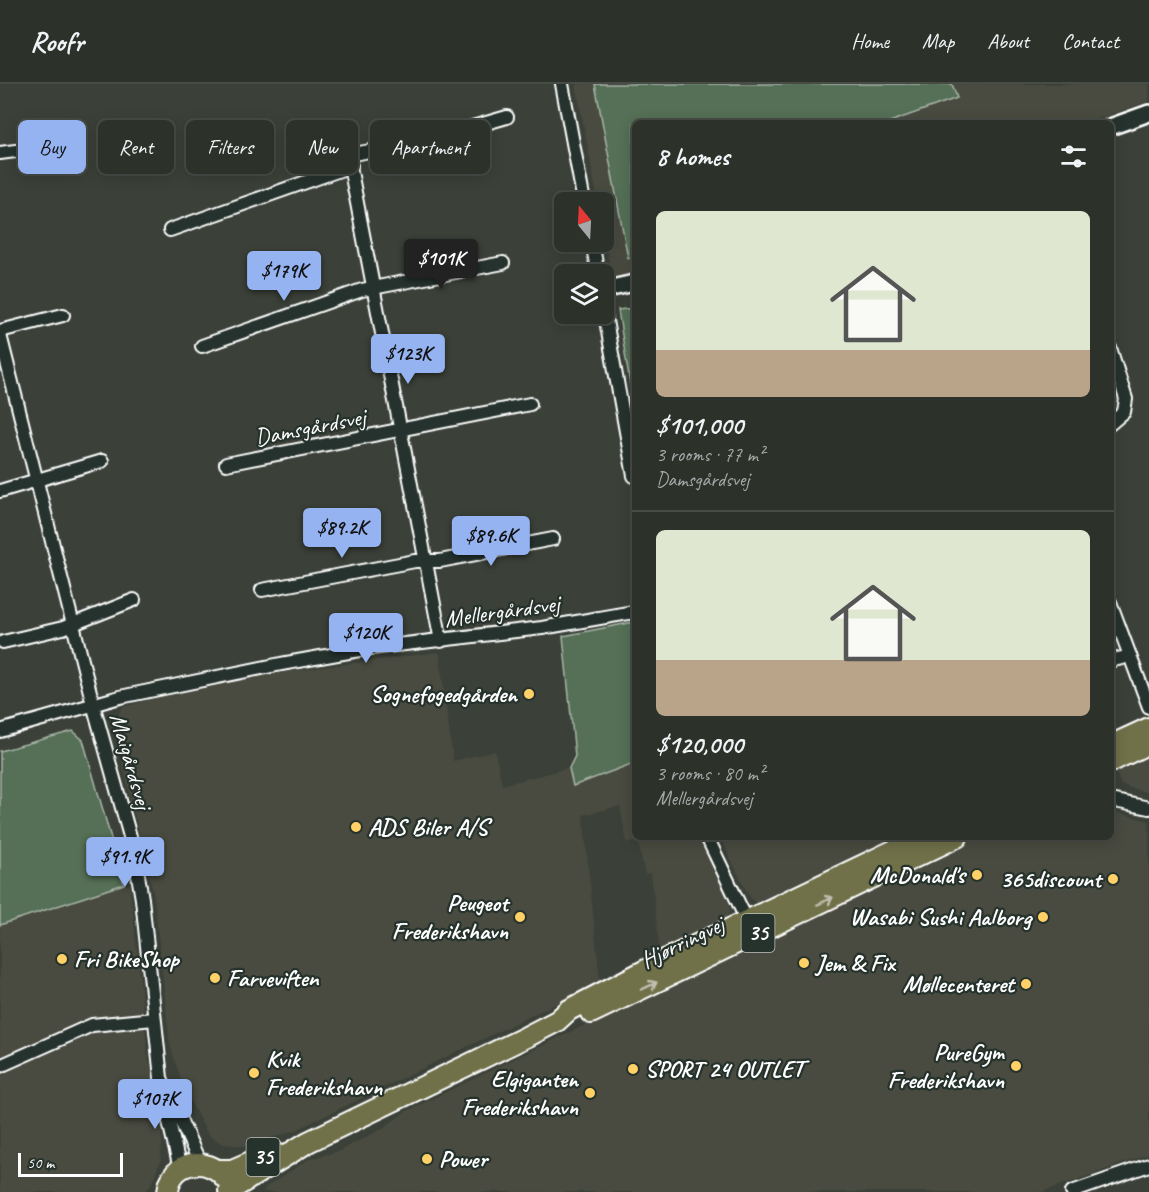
<!DOCTYPE html>
<html lang="en">
<head>
<meta charset="utf-8">
<style>
  :root { --surface:#2c312a; --page:#383d36; --text:#f1f3f6; --muted:#a6a9a8; --line:#484c47; --accent:#95b2f1 }
  body { margin:0; font-family:Caveat,sans-serif; background:var(--page); color:var(--text); height:100vh; display:flex; flex-direction:column; font-size:22px; white-space:nowrap }
  * { box-sizing:border-box; margin:0 }
  p { font-size:20px; color:var(--muted) }
  .icon { flex:none; width:33px; height:33px; fill:none; stroke:currentColor; stroke-width:2; stroke-linecap:round; stroke-linejoin:round }
  .map { position:relative; flex:1; overflow:hidden }
  .side { position:absolute; left:632px; top:36px; width:482px; height:720px; display:flex; flex-direction:column; background:var(--surface); border-radius:9px; box-shadow:0 3px 15px #0003,0 0 0 2px var(--line) }
  .side>* { flex:none }
  .banner { position:absolute; left:18px; top:36px; width:524px; height:54px; display:flex; gap:12px }
  .needle { width:39px; rotate:342deg }
  .controls { position:absolute; left:554px; top:108px; display:grid; gap:12px }
  .controls a { display:grid; place-items:center; width:60px; height:60px; border-radius:9px; background:var(--surface); box-shadow:0 3px 15px #0003,0 0 0 2px var(--line); font-size:30px }
  .scale { position:absolute; left:18px; bottom:15px; width:105px; box-sizing:border-box; padding-left:6px; border:3px solid #fff; border-top:0; font-size:16px; line-height:21px; white-space:nowrap; color:#fff; -webkit-text-stroke:4px #26332d; paint-order:stroke }
  .price { position:absolute; translate:-50% -51px; padding:0 14px; border-radius:6px; background:var(--accent); color:#111; font-size:20px; line-height:39px; filter:drop-shadow(0 2px 3px #0008) }
  .price::after { content:''; position:absolute; left:50%; top:36px; width:18px; height:14px; margin-left:-9px; background:inherit; clip-path:polygon(0 0,100% 0,50% 100%) }
  .price.current { background:#222; color:#fff }
  ul { padding:0; list-style:none }
  li { display:grid; align-content:center; gap:12px; height:318px; padding:0 24px }
  li+li { border-top:2px solid var(--line) }
  li span { display:grid; place-items:center; height:186px; border-radius:9px; color:#555 }
  li>.icon { margin-inline-start:auto }
  span .icon { width:108px; height:108px; fill:#fffc; stroke-width:1 }
  li b { font-size:26px }
  h2 { display:flex; justify-content:space-between; align-items:center; height:72px; padding:0 24px; font-size:26px }
  .tag { padding:0 21px; border-radius:9px; background:var(--surface); box-shadow:0 3px 15px #0003,0 0 0 2px var(--line); font-size:21px; line-height:54px }
  .tag.current { background:var(--accent); color:#111 }
  header { display:flex; align-items:center; gap:36px; box-sizing:border-box; height:84px; padding:0 30px; background:var(--surface); border-bottom:2px solid var(--line) }
  header strong { font-size:28px }
  nav { display:flex; gap:33px; margin-inline-start:auto; font-size:21px }
  .map>svg:first-child { display:block }
  .built { fill:#494b40 }
  .green { fill:#546f56; stroke:#aab7aa; stroke-width:1.5 }
  .lines { fill:none; stroke-linecap:round; stroke-linejoin:round }
  .minor-casing { stroke:#fff; stroke-width:16 }
  .tertiary-casing { stroke:#fff; stroke-width:20 }
  .primary-casing { stroke:#fff; stroke-width:24 }
  .minor { stroke:#26332d; stroke-width:12 }
  .tertiary { stroke:#26332d; stroke-width:15 }
  .primary { stroke:#70704a; stroke-width:20 }
  .oneway { stroke:#bfbfae }
  .poi-dot { fill:#ffd166; stroke:#26332d; stroke-width:2 }
  .labels { text-anchor:middle; dominant-baseline:central; stroke-width:4.5; stroke-linejoin:round; paint-order:stroke }
  .shield { fill:#26332d; stroke:#bec2c0; stroke-width:1.5 }
  .shield-label { font-size:22px; font-weight:bold; fill:#fff }
  .street-label { font-size:24px; fill:#fff; stroke:#26332d }
  .poi-label { font-size:24px; font-weight:bold; fill:#fff; stroke:#26332d; text-anchor:end }
</style>
</head>
<body>
<header>
<strong>Roofr</strong>
<nav><a>Home</a><a>Map</a><a>About</a><a>Contact</a></nav>
</header>
<div class="map">
<svg width="1149" height="1108" viewBox="0 0 1149 1108">
  <rect width="100%" height="100%" fill="#3b4138"/>
  <filter id="ink" filterUnits="userSpaceOnUse"><feTurbulence type="fractalNoise" baseFrequency=".0167" numOctaves="2"/><feDisplacementMap in="SourceGraphic" scale="12" xChannelSelector="R" yChannelSelector="G"/><feConvolveMatrix kernelMatrix="1 2 1 2 8 2 1 2 1" color-interpolation-filters="sRGB"/></filter>
  <g filter="url(#ink)">
    <g class="built">
      <path d="M576,0H1149V17L1086,39H634V191L612,195L603,146V118H598Z"/>
      <path d="M439,568L453,677L495,667L502,701L569,684L573,702L634,679V753H701L726,807L730,826L727,835L660,869L651,789L645,790L638,757L627,759L620,722L583,731L600,898L294,1047L244,1062L223,1060L209,1052L202,1040L184,1005L170,961L154,812L113,639L123,623L156,614L278,589Z"/>
      <path d="M1149,668V709L1121,701L1116,689L1118,683Z"/>
      <path d="M1110,727L1149,737V1070L1042,1108H264L265,1104L309,1075L339,1067L382,1045L405,1028L973,753H1110Z"/>
      <path d="M720,753H897L758,822L749,812Z"/>
      <path d="M124,800L130,802L148,973L156,1002L162,1059L160,1079L151,1100L145,1108H0V841Z"/>
    </g>
    <g class="green">
      <path d="M595,0H952L957,14L887,39H634V173L628,174Z"/>
      <path d="M634,224V325L618,226Z"/>
      <path d="M634,538V679L573,702L569,684L575,672L563,552Z"/>
      <path d="M73,647L83,656L124,800L0,841V667Z"/>
    </g>
    <g class="lines">
      <defs>
        <g id="minor">
          <path d="M562,0L584,118"/>
          <path d="M344,51L441,557"/>
          <path d="M0,69L23,66L35,60"/>
          <path d="M348,71L424,57L507,33"/>
          <path d="M170,146L351,82"/>
          <path d="M592,158L598,190"/>
          <path d="M603,220L634,392"/>
          <path d="M0,247L63,231"/>
          <path d="M0,251L93,620L134,767L142,815L161,994L200,1079"/>
          <path d="M202,262L362,206L503,179"/>
          <path d="M1110,264L1126,315L1124,328L1110,340"/>
          <path d="M226,380L530,320"/>
          <path d="M0,407L102,377"/>
          <path d="M262,506L415,477H440L553,455"/>
          <path d="M1110,518L1149,623"/>
          <path d="M3,558L63,544L134,516"/>
          <path d="M1110,577L1130,572"/>
          <path d="M0,647L120,613L281,580L371,564L542,544L634,528"/>
          <path d="M1110,716L1149,724"/>
          <path d="M707,753L749,841"/>
          <path d="M0,982L92,941L154,935"/>
          <path d="M167,1009L165,1020L180,1085"/>
          <path d="M1072,1108L1149,1081"/>
        </g>
        <g id="tertiary">
          <path d="M1110,43L1149,29"/>
          <path d="M603,206L634,199"/>
        </g>
        <g id="primary">
          <path d="M1110,662L1149,644"/>
          <path d="M1110,678L1149,659"/>
          <path d="M591,929L957,753"/>
          <path d="M218,1086H232L274,1068"/>
          <path d="M229,1107L308,1058L526,953L557,937L569,926L667,875L922,753"/>
          <path d="M168,1108C170,1077 208,1071 225,1094"/>
        </g>
      </defs>
      <use href="#minor" class="minor-casing"/>
      <use href="#tertiary" class="tertiary-casing"/>
      <use href="#primary" class="primary-casing"/>
      <use href="#minor" class="minor"/>
      <use href="#tertiary" class="tertiary"/>
      <use href="#primary" class="primary"/>
    </g>
    <defs><path id="oneway-shaft" d="M-6 0H5M1.5-3L5.5 0L1.5 3" fill="none" stroke-width="1.6" stroke-linecap="round" stroke-linejoin="round" transform="scale(1.5)"/></defs>
    <g class="oneway">
      <use href="#oneway-shaft" transform="translate(825 817) rotate(-26)"/>
      <use href="#oneway-shaft" transform="translate(649 902) rotate(-25)"/>
    </g>
  </g>
  <g class="poi-dot">
    <circle cx="529" cy="610" r="6"/>
    <circle cx="356" cy="743" r="6"/>
    <circle cx="977" cy="791" r="6"/>
    <circle cx="1113" cy="795" r="6"/>
    <circle cx="520" cy="833" r="6"/>
    <circle cx="1043" cy="833" r="6"/>
    <circle cx="62" cy="875" r="6"/>
    <circle cx="804" cy="879" r="6"/>
    <circle cx="215" cy="894" r="6"/>
    <circle cx="1026" cy="900" r="6"/>
    <circle cx="1016" cy="982" r="6"/>
    <circle cx="633" cy="985" r="6"/>
    <circle cx="254" cy="989" r="6"/>
    <circle cx="590" cy="1009" r="6"/>
    <circle cx="427" cy="1075" r="6"/>
  </g>
  <g class="labels">
    <g class="shield">
      <rect x="741.5" y="830" width="33" height="38" rx="4.5"/>
      <rect x="246.5" y="1054" width="33" height="38" rx="4.5"/>
    </g>
    <g class="shield-label">
      <text x="758" y="849">35</text>
      <text x="263" y="1073">35</text>
    </g>
    <g class="street-label">
      <text transform="translate(310 343) rotate(-11)">Damsgårdsvej</text>
      <text transform="translate(502 527) rotate(-8)">Mellergårdsvej</text>
      <text transform="translate(131 677) rotate(74)">Maigårdsvej</text>
      <text transform="translate(682 858) rotate(-26)">Hjørringvej</text>
    </g>
    <g class="poi-label">
      <text x="517" y="610">Sognefogedgården</text>
      <text x="368" y="743" text-anchor="start">ADS Biler A/S</text>
      <text x="965" y="791">McDonald's</text>
      <text x="1101" y="795">365discount</text>
      <text x="508" y="819">Peugeot<tspan x="508" dy="28">Frederikshavn</tspan></text>
      <text x="1031" y="833">Wasabi Sushi Aalborg</text>
      <text x="74" y="875" text-anchor="start">Fri BikeShop</text>
      <text x="816" y="879" text-anchor="start">Jem &amp; Fix</text>
      <text x="227" y="894" text-anchor="start">Farveviften</text>
      <text x="1014" y="900">Møllecenteret</text>
      <text x="1004" y="968">PureGym<tspan x="1004" dy="28">Frederikshavn</tspan></text>
      <text x="266" y="975" text-anchor="start">Kvik<tspan x="266" dy="28">Frederikshavn</tspan></text>
      <text x="645" y="985" text-anchor="start">SPORT 24 OUTLET</text>
      <text x="578" y="995">Elgiganten<tspan x="578" dy="28">Frederikshavn</tspan></text>
      <text x="439" y="1075" text-anchor="start">Power</text>
    </g>
  </g>
</svg>
<div class="controls">
<a><svg class="needle" viewBox="-14 -14 28 28"><path d="M0-13l5 13h-10z" fill="#e53935"/><path d="M0 13l5-13h-10z" fill="#a6a9a8"/></svg></a>
<a><svg class="icon" aria-label="layers" viewBox="0 0 24 24"><path d="M12 4l9 5-9 5-9-5zM3 14l9 5 9-5"/></svg></a>
</div>
<div class="scale">50 m</div>
<b class="price current" style="left:441px;top:206px">$101K</b>
<b class="price" style="left:284px;top:218px">$179K</b>
<b class="price" style="left:408px;top:301px">$123K</b>
<b class="price" style="left:342px;top:475px">$89.2K</b>
<b class="price" style="left:491px;top:483px">$89.6K</b>
<b class="price" style="left:366px;top:580px">$120K</b>
<b class="price" style="left:125px;top:804px">$91.9K</b>
<b class="price" style="left:155px;top:1046px">$107K</b>
<div class="banner">
<a class="tag current">Buy</a>
<a class="tag">Rent</a>
<a class="tag">Filters</a>
<a class="tag">New</a>
<a class="tag">Apartment</a>
</div>
<section class="side">
<h2>8 homes<svg class="icon" aria-label="filters" viewBox="0 0 24 24"><path d="M4 7h16M4 17h16"/><circle cx="9" cy="7" r="2"/><circle cx="15" cy="17" r="2"/></svg></h2>
<ul>
<li><span style="background:linear-gradient(#dfe7d0 75%,#b9a48a 0)"><svg class="icon" aria-label="home" viewBox="0 0 24 24"><path d="M3 11l9-7 9 7M6 9v11h12V9"/></svg></span><div><b>$101,000</b><p>3 rooms · 77 m²</p><p>Damsgårdsvej</p></div></li>
<li><span style="background:linear-gradient(#dfe7d0 70%,#b9a48a 0)"><svg class="icon" aria-label="home" viewBox="0 0 24 24"><path d="M3 11l9-7 9 7M6 9v11h12V9"/></svg></span><div><b>$120,000</b><p>3 rooms · 80 m²</p><p>Mellergårdsvej</p></div></li>
</ul>
</section>
</div>
</body>
</html>
